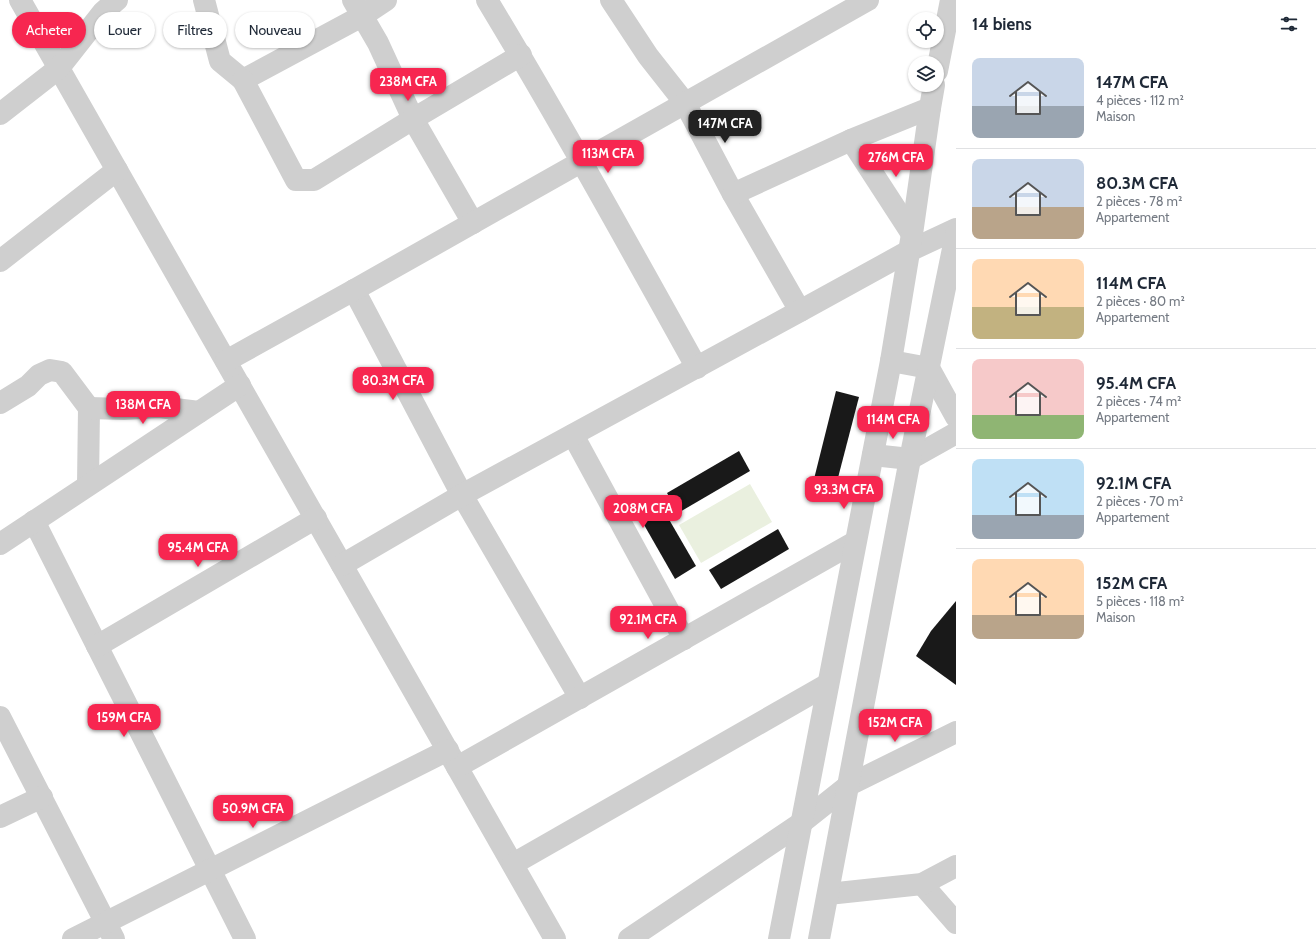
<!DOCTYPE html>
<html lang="fr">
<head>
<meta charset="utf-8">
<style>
  :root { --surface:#fff; --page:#f2f2f3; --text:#1f2937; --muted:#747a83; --line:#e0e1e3; --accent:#f72650 }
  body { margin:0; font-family:Cabin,sans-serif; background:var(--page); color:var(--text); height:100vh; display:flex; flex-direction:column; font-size:15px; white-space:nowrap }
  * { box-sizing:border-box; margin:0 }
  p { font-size:13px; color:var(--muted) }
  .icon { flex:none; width:22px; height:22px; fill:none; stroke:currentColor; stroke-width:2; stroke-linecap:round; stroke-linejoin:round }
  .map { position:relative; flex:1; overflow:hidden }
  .details { display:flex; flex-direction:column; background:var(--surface); width:360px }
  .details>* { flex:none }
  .guide { position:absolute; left:12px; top:12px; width:380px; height:36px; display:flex; gap:8px }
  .buttons { position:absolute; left:908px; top:12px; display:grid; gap:8px }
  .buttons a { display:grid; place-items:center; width:36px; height:36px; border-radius:50%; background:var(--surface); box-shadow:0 1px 3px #0004; font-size:20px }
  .price { position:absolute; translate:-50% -34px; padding:0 9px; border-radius:8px; background:var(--accent); color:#fff; font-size:13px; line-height:26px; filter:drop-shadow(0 1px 2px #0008) }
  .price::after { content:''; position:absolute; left:50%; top:24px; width:12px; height:9px; margin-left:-6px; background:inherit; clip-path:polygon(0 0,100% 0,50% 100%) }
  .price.active { background:#222; color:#fff }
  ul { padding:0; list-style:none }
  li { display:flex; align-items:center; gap:12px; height:100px; padding:0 16px }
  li+li { border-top:1px solid var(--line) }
  li span { display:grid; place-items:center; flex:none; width:112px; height:80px; border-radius:8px; color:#555 }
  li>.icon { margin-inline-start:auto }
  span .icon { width:48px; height:48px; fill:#fffc; stroke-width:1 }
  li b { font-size:17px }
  h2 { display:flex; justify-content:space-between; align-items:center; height:48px; padding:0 16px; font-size:17px }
  .chip { padding:0 14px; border-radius:18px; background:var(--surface); box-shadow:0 1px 3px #0004; font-size:14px; line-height:36px }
  .chip.active { background:var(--accent); color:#fff }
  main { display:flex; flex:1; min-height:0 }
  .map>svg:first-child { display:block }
  .grass { fill:#eaf0df }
  .building { fill:#191919 }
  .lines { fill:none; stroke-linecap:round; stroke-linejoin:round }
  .street { stroke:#cfcfcf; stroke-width:22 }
</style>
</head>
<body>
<main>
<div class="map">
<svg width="956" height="939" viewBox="0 0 956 939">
  <rect width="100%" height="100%" fill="#fff"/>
  <path class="grass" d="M750,484L772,522L701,563L679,525Z"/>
  <g class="building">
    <path d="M836,391L859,397L833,497L811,491Z"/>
    <path d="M739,451L750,471L678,513L667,493Z"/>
    <path d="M656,497L696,566L675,579L635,509Z"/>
    <path d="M778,529L789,549L721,589L709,570Z"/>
    <path d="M956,601V685L916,656L931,631Z"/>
  </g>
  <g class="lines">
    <g class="street">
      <path d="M20,0L555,939"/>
      <path d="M204,0L220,61L243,80L362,16L386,0"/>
      <path d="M353,0L378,43L413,119L473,223"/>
      <path d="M487,0C560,121 628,244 697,368"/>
      <path d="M611,0L648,56L685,103L733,194L800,311"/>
      <path d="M937,71L951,0"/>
      <path d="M243,80L296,180H314L413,119L521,55"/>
      <path d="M0,114L59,68L103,12L117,0"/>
      <path d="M851,140L912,234"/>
      <path d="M733,194L851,140L930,108"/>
      <path d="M0,261L117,170"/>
      <path d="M354,290L462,495L580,698"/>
      <path d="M226,361L354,290L868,0"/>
      <path d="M891,361L929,368L956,417"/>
      <path d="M0,403L28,386L39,375L50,370L62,372L89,408L88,485"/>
      <path d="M89,408L124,409L159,407L199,412"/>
      <path d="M573,435L684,639"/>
      <path d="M873,455L910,459L956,433"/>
      <path d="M34,521L245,939"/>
      <path d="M0,544L240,385"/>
      <path d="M342,565L462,495L800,311L909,251L956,229"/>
      <path d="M97,646L316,518"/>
      <path d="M0,717L114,939"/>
      <path d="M457,767L855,542"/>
      <path d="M0,817L42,797"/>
      <path d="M513,864L828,684"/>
      <path d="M922,884L956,923"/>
      <path d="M828,894L922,884L956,866"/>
      <path d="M73,939L448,750"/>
      <path d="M629,939L800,824L849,785L956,732"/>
      <path d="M779,939L891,361L912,234L930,108L934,85"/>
      <path d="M819,939L910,459L956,234"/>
    </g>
  </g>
</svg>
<div class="buttons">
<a><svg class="icon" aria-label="locate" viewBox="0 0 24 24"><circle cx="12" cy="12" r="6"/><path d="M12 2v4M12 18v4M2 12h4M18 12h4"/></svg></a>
<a><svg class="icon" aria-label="layers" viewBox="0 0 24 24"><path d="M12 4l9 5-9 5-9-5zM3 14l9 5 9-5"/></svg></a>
</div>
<b class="price" style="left:408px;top:102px">238M CFA</b>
<b class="price active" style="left:725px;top:144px">147M CFA</b>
<b class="price" style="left:608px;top:174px">113M CFA</b>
<b class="price" style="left:896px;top:178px">276M CFA</b>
<b class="price" style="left:393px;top:401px">80.3M CFA</b>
<b class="price" style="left:143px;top:425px">138M CFA</b>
<b class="price" style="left:893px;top:440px">114M CFA</b>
<b class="price" style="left:844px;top:510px">93.3M CFA</b>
<b class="price" style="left:643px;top:529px">208M CFA</b>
<b class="price" style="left:198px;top:568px">95.4M CFA</b>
<b class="price" style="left:648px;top:640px">92.1M CFA</b>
<b class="price" style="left:124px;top:738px">159M CFA</b>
<b class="price" style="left:895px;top:743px">152M CFA</b>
<b class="price" style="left:253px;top:829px">50.9M CFA</b>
<div class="guide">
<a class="chip active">Acheter</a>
<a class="chip">Louer</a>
<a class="chip">Filtres</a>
<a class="chip">Nouveau</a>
</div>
</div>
<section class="details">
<h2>14 biens<svg class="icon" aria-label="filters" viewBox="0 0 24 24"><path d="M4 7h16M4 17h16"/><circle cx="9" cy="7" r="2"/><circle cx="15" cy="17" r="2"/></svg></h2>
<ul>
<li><span style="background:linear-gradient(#c9d6e8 60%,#9aa5b1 0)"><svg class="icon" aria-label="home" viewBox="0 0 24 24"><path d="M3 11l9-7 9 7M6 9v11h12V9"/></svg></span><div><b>147M CFA</b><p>4 pièces · 112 m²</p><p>Maison</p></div></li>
<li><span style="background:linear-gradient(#c9d6e8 60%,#b9a48a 0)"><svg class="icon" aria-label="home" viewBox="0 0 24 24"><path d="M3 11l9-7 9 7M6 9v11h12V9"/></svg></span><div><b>80.3M CFA</b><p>2 pièces · 78 m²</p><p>Appartement</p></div></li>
<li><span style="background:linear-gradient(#ffd9b3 60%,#c2b280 0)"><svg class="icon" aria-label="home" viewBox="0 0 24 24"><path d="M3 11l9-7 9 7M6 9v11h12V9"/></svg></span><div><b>114M CFA</b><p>2 pièces · 80 m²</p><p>Appartement</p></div></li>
<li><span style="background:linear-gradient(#f6c9c9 70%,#8fb573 0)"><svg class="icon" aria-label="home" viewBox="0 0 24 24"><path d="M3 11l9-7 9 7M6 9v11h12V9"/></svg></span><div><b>95.4M CFA</b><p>2 pièces · 74 m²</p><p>Appartement</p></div></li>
<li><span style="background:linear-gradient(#bfe0f5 70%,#9aa5b1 0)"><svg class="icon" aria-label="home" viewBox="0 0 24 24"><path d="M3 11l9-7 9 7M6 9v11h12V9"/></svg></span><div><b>92.1M CFA</b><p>2 pièces · 70 m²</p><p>Appartement</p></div></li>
<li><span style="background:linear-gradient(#ffd9b3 70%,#b9a48a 0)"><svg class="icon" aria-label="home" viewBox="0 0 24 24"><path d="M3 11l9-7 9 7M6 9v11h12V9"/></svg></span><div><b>152M CFA</b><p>5 pièces · 118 m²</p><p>Maison</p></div></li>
</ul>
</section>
</main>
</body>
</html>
